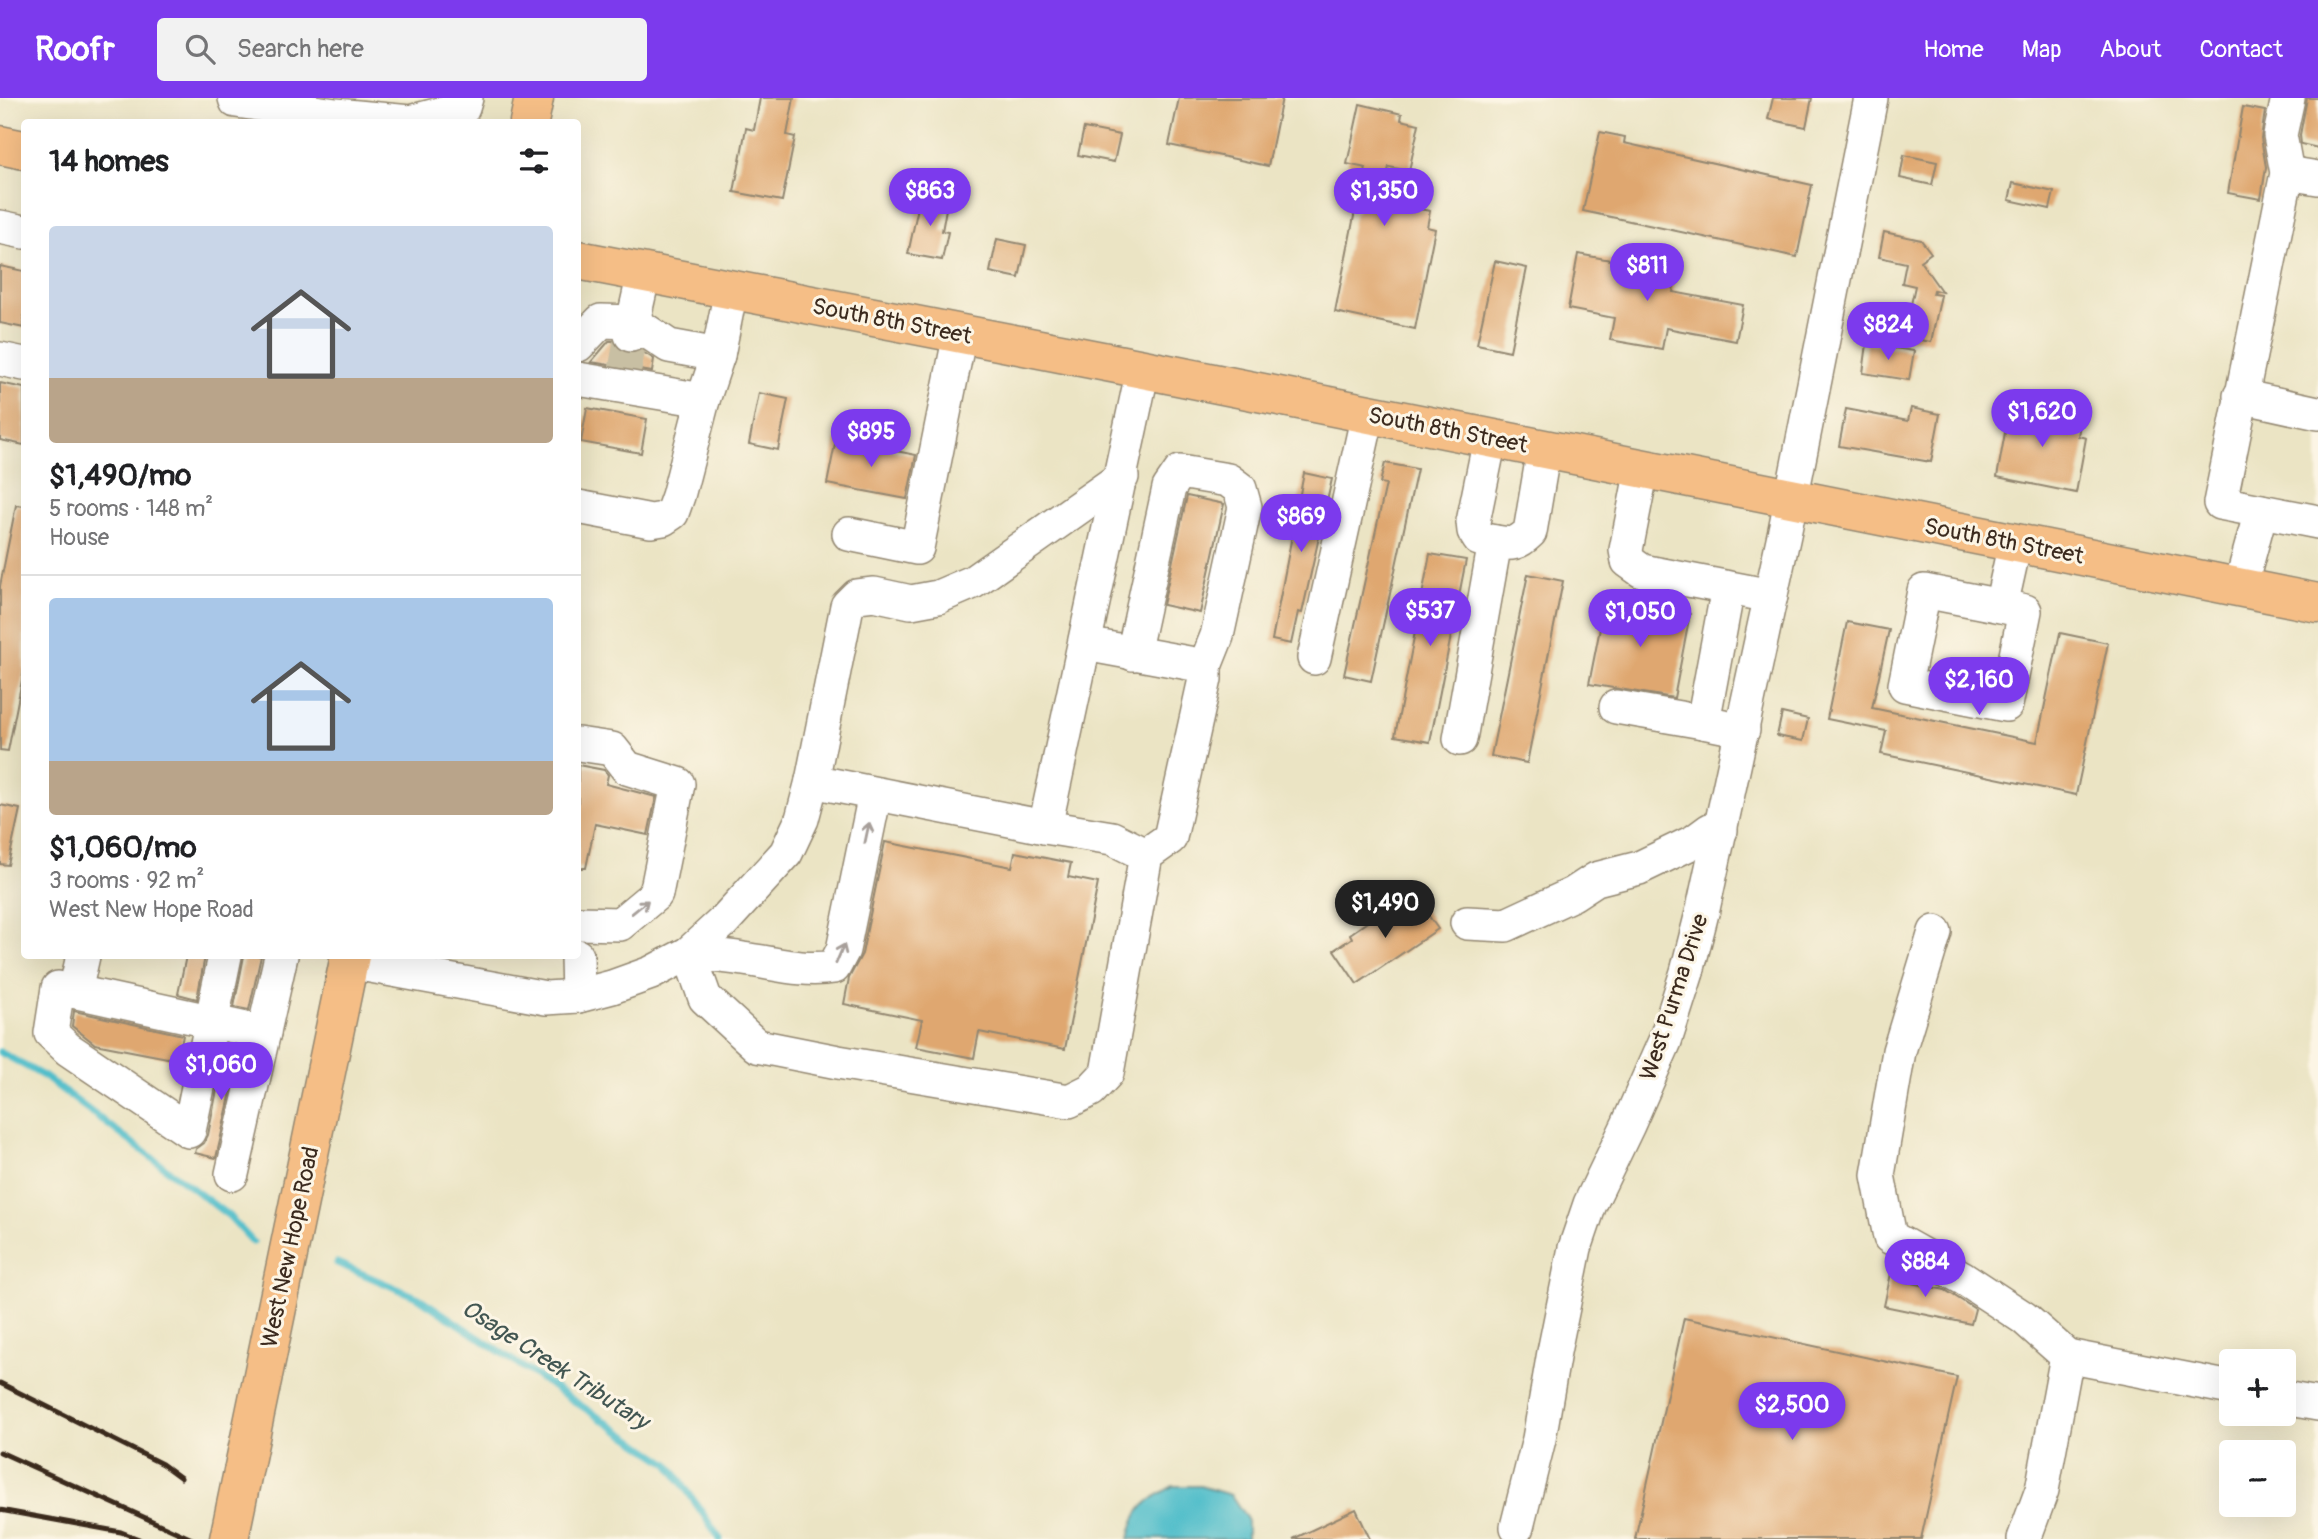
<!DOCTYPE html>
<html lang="en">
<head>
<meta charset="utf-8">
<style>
  :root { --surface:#fff; --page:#f2f2f2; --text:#202124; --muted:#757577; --line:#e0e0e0; --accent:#7c3aed }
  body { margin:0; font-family:Pangolin,sans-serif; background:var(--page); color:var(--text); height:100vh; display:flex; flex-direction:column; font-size:26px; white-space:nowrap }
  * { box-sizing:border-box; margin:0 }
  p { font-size:23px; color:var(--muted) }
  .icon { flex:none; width:38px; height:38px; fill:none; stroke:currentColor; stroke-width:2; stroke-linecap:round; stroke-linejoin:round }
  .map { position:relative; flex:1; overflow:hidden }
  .panel { position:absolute; left:21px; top:21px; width:560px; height:840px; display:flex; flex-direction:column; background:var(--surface); border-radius:7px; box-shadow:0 7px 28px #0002 }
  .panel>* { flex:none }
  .fabs { position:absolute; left:2219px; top:1251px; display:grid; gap:14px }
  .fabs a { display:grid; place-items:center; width:77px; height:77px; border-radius:7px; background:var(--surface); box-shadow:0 7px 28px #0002; font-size:35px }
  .price { position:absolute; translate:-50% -60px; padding:0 16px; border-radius:24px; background:var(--accent); color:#fff; font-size:23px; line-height:46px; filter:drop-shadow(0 2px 4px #0008) }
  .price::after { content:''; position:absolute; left:50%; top:42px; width:21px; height:16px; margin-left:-10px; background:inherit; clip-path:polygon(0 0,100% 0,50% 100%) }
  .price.on { background:#222; color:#fff }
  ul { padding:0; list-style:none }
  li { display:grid; align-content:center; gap:14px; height:371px; padding:0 28px }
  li+li { border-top:2px solid var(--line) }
  li span { display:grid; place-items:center; height:217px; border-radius:7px; color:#555 }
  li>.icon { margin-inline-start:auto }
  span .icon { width:126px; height:126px; fill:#fffc; stroke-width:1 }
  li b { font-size:30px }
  h2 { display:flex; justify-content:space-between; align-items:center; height:84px; padding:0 28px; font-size:30px }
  header { display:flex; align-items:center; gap:42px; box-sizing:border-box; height:98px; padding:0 35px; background:var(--accent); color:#fff }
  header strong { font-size:33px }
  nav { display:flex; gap:38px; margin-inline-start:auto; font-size:24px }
  .search { width:490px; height:63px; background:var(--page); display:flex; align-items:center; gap:18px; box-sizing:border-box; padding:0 24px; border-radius:7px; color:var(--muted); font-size:26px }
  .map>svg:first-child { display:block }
  .water { fill:#51beca; stroke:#467474; stroke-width:2 }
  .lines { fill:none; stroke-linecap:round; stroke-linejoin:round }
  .stream { stroke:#51beca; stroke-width:7 }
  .building { fill:#dfa76f }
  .minor-tunnel { stroke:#c8bfa3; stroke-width:33; stroke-dasharray:33 17; stroke-linecap:butt }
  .minor-casing { stroke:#938771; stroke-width:36 }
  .major-casing { stroke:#938771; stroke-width:41 }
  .minor { stroke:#fff; stroke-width:33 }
  .major { stroke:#f5be86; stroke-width:38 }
  .rail { stroke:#3b2a1e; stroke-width:5 }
  .oneway { stroke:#a79f9a }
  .labels { text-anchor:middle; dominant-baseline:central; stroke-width:6; stroke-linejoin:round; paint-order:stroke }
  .street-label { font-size:23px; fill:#3b2a1e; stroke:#fcf5e5 }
  .water-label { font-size:24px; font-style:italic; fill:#425652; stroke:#fcf5e5 }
</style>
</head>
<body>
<header>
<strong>Roofr</strong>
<div class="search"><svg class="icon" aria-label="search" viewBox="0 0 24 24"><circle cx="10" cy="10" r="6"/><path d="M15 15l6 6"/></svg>Search here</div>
<nav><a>Home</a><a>Map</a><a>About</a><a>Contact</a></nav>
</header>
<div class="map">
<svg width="2318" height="1441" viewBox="0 0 2318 1441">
  <rect width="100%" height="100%" fill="#fcf5e5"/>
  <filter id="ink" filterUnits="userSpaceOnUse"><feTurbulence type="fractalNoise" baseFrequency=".0143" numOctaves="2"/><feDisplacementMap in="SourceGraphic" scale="14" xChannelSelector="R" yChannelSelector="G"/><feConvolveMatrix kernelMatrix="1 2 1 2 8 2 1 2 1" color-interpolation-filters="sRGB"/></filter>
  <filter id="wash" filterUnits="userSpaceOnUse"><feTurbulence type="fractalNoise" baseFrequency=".00686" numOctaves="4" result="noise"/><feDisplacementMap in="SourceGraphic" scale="28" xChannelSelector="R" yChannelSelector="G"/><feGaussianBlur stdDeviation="1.57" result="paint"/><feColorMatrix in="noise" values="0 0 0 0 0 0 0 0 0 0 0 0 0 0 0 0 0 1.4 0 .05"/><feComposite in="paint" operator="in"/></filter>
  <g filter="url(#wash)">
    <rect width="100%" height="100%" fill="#ebe4c4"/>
    <path class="water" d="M1173,1388H1200L1231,1397L1247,1421V1441H1129C1135,1409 1147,1403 1173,1388Z"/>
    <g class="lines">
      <g class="stream">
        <path d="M0,954L45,979L229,1118L253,1144"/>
        <path d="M337,1165L419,1200L669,1366L720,1441"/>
      </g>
    </g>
    <g id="blocks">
      <g class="building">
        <path d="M760,0H794L787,37L795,39L782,103L734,94L746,30L754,32Z"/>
        <path d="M1179,0H1282L1268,68L1169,47Z"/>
        <path d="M1773,0H1812L1806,29L1768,21Z"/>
        <path d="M2307,0H2318V50L2301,46L2300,37Z"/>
        <path d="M1360,6L1402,16L1401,22L1419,26L1409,73L1389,69L1381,104L1430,113L1427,129L1435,131L1415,231L1335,214L1355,113L1357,114L1366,70L1347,66Z"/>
        <path d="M2243,9L2265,13L2261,40L2266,69L2261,101L2228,95Z"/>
        <path d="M1084,30L1120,37L1114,64L1078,57Z"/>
        <path d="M1600,34L1625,39L1624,45L1812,87L1797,159L1583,113Z"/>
        <path d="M1904,57L1937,64L1932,87L1900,80Z"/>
        <path d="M2013,85L2054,94L2050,111L2009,102Z"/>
        <path d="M921,95L948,100L942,133L948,134L942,162L908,156Z"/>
        <path d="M1884,134L1921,142L1931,155L1920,163L1942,194L1934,192L1933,196L1941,197L1931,244L1904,239L1915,188L1902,185L1906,165L1879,159Z"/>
        <path d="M997,141L1026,147L1019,180L990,174Z"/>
        <path d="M1578,156L1676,174L1673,194L1743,207L1736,243L1666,230L1662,251L1610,242L1614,220L1568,211Z"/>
        <path d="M1495,163L1527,170L1510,253L1477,246Z"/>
        <path d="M0,168L24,173V230L0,225Z"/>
        <path d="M609,243H613L618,252L627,256L641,253L654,261L652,274L591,264Z"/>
        <path d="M1867,246L1914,253L1909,282L1863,275Z"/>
        <path d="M0,285L24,290V347L0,342Z"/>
        <path d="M759,295L788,301L778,352L749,346Z"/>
        <path d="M2010,307L2081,320L2078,338L2086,340L2076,395L1997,379Z"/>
        <path d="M587,310L647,321L641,355L581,344Z"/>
        <path d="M1911,310L1940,316L1931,364L1839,348L1846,311L1908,323Z"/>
        <path d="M836,341L916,357L907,401L827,386Z"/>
        <path d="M1385,365L1417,371L1371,583L1344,577L1386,386L1380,385Z"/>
        <path d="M1304,375L1332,381L1302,515L1298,514L1291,546L1272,542Z"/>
        <path d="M1187,398L1224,406L1200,515L1163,507Z"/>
        <path d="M16,407L24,408V572L8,653L0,652V488Z"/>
        <path d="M1430,456L1466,462L1430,644L1395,638Z"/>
        <path d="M1528,476L1563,483L1527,665L1491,658Z"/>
        <path d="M1606,500L1690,516L1674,600L1589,586Z"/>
        <path d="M1847,524L1889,532L1872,610L2037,644L2060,535L2108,545L2076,697L1881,656L1886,633L1827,621Z"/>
        <path d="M1782,615L1808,621L1803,643L1777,638Z"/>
        <path d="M578,667L604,672L608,677L606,686L656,699L648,737L595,726L586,770H578Z"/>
        <path d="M0,707L20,711L8,767L0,766Z"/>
        <path d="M885,744L1012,769L1015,754L1071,765L1068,779L1098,785L1065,951L979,934L974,960L916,949L922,922L844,906L849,880L862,856Z"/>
        <path d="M1416,800L1438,831L1357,886L1334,852L1352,840L1350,836L1376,818L1381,824Z"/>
        <path d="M186,858H205L197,901L178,896Z"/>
        <path d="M244,858H261L249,912L234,909Z"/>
        <path d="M74,913L183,937L178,962L95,946L72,928Z"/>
        <path d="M226,947L241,950L216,1060L195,1055L196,1051L204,1045L208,1037Z"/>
        <path d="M1893,1166L1909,1172L1907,1184L1945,1192L1975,1211L1971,1226L1884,1208Z"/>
        <path d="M1684,1220L1957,1279L1921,1441H1635Z"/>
        <path d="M1356,1411L1370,1441H1293Z"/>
      </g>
    </g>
  </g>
  <g filter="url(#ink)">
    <use href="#blocks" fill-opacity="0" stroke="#938771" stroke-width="2"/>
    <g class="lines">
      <path class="minor-tunnel" d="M624,278L631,237"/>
      <defs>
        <g id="minor">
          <path d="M235,0L236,3L336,17L410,24L463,10L466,0"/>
          <path d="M2288,0L2280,37L2287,75L2220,405L2318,424"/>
          <path d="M2287,75L2318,80"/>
          <path d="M0,129L24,134"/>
          <path d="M644,175L633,224L669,248L718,257L731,192"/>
          <path d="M578,247L601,223L633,224L631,237"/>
          <path d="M0,261L24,266"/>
          <path d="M578,281L703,302"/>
          <path d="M2240,298L2318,315"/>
          <path d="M1490,341L1473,424L1474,433L1479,441L1495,444"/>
          <path d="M1642,371L1626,452L1628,463L1642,473L1771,498"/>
          <path d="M578,409L651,423L663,421L672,415L678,398L703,302L718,257"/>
          <path d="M849,436L917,450L960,236"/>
          <path d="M1728,490L1703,624L1743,632"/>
          <path d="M2240,490L2261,413"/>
          <path d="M2001,508L2025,513L2006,607L1905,587L1924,493L2001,508L2015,445"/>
          <path d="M1133,556L1169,390L1180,374L1228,382L1240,391L1245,409L1217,538L1205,568"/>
          <path d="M1314,560L1368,316"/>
          <path d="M1616,609L1703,624"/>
          <path d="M1460,641L1495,444C1511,447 1518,446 1530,434L1544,351"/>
          <path d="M578,646L612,651L627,670L678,686L656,796L620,826L578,825"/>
          <path d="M812,683L1045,729L1112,740L1146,757"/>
          <path d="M875,696L843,852L834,869C801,874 775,865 743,861C725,858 707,857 689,855L705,900L757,948L838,964L1069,1003L1091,992L1107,975L1146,757L1170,740L1205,581V568L1085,546"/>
          <path d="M1045,729L1143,271"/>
          <path d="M1467,825L1506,827L1573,796L1596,781L1639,770L1695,743L1710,732H1721"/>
          <path d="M1935,834L1899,953L1878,1077L1890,1139L1963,1180L2024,1220L2067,1258L2042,1392L2024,1441"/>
          <path d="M225,858L189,1033L68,951L51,935L58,890L264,935"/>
          <path d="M577,858L578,898"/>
          <path d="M349,864L546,900L578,898L612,889L651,875L689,855L724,823L786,755L802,721L812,683L847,508L857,498L874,496L911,504L938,499L973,484L1122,379"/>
          <path d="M75,893L83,858"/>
          <path d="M232,1076L281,858"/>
          <path d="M2067,1258L2231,1290"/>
          <path d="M2284,1300L2318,1306"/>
          <path d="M1517,1429L1539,1341L1554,1254L1575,1150L1590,1106L1628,1027L1665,943L1687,874L1703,811L1785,432L1871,0"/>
        </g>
        <g id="major">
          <path d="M529,24L534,0"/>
          <path d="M0,47L24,52"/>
          <path d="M578,162L1143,271L2318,505"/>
          <path d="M229,1441L350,858"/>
        </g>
      </defs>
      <use href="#minor" class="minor-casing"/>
      <use href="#major" class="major-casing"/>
      <use href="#minor" class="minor"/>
      <use href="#major" class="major"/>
      <g class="rail">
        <path d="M0,1285L162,1366L181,1380"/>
        <path d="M0,1354L192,1441"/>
        <path d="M0,1412L121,1434L139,1441"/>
      </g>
    </g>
    <defs><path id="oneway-shaft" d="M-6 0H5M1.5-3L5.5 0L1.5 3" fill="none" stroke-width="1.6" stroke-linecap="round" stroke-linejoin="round" transform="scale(1.75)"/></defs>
    <g class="oneway">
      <use href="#oneway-shaft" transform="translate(867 735) rotate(-78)"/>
      <use href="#oneway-shaft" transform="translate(640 809) rotate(-39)"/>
      <use href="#oneway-shaft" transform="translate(840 856) rotate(-67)"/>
    </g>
  </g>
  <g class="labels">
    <g class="street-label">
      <text transform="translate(892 223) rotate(11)">South 8th Street</text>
      <text transform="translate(1448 332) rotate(11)">South 8th Street</text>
      <text transform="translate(2004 443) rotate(11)">South 8th Street</text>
      <text transform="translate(1674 899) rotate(-72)">West Purma Drive</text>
      <text transform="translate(290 1149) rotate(-78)">West New Hope Road</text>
    </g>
    <g class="water-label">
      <text transform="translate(555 1267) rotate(33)">Osage Creek Tributary</text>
    </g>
  </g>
</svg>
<div class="fabs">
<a>+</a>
<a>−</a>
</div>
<b class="price" style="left:930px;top:130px">$863</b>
<b class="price" style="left:1384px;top:130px">$1,350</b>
<b class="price" style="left:1647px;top:205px">$811</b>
<b class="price" style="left:1888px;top:264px">$824</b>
<b class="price" style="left:2042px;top:351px">$1,620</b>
<b class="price" style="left:871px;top:371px">$895</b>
<b class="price" style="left:1301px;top:456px">$869</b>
<b class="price" style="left:1430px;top:550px">$537</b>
<b class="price" style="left:1640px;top:551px">$1,050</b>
<b class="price" style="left:1979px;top:619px">$2,160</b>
<b class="price on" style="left:1385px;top:842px">$1,490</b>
<b class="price" style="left:221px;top:1004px">$1,060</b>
<b class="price" style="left:1925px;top:1201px">$884</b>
<b class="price" style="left:1792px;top:1344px">$2,500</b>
<section class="panel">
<h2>14 homes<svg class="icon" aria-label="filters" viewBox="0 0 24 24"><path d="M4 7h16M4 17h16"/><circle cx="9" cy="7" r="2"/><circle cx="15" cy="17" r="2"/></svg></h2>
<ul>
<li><span style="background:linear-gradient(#c9d6e8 70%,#b9a48a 0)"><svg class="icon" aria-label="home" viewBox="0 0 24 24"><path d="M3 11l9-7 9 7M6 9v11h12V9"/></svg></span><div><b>$1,490/mo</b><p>5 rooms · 148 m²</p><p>House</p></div></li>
<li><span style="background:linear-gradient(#a9c7e8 75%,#b9a48a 0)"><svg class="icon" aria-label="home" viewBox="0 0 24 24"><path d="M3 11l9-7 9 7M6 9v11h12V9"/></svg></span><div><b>$1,060/mo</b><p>3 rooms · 92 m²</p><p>West New Hope Road</p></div></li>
</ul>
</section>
</div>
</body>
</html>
